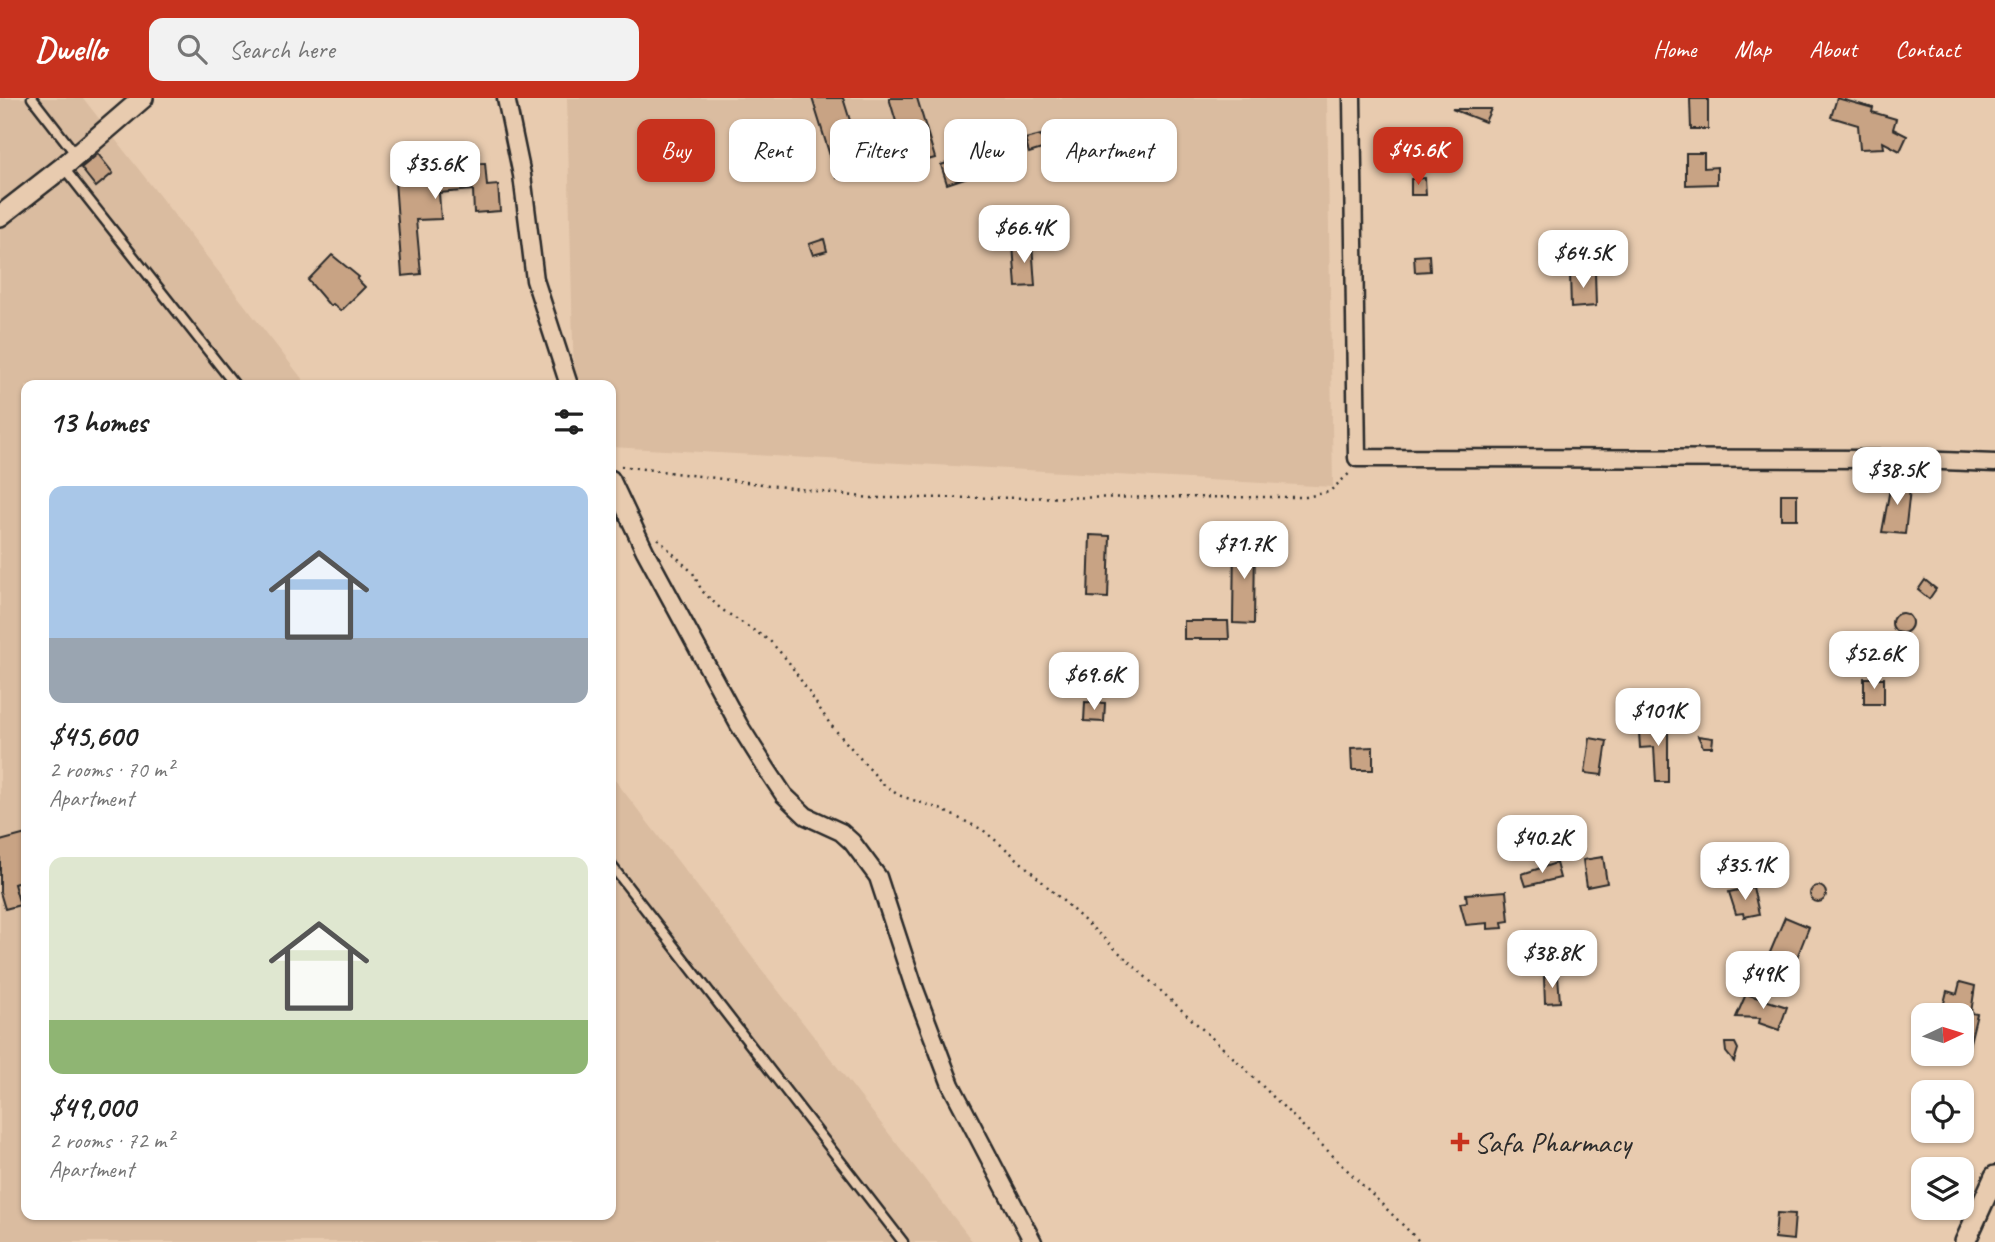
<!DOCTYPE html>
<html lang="en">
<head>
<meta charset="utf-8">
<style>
  :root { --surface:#fff; --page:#f2f2f2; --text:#222; --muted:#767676; --accent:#c8321e }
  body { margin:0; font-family:Caveat,sans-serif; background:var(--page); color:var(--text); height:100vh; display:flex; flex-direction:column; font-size:26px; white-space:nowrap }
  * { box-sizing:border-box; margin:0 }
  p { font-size:23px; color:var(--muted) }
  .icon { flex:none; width:38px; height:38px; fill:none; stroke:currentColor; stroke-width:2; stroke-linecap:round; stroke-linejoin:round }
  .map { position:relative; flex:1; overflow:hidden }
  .details { position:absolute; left:21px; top:282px; width:595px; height:840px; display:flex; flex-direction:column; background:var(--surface); border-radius:14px; box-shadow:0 2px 5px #0004 }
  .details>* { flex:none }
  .banner { position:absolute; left:637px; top:21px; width:665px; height:63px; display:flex; gap:14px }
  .needle { width:46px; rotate:86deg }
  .buttons { position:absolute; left:1911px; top:905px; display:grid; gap:14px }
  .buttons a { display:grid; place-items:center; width:63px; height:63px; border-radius:14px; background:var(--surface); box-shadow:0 2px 5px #0004; font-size:35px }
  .price { position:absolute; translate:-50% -60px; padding:0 16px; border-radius:14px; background:#fff; color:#222; font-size:23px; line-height:46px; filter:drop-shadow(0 2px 4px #0008) }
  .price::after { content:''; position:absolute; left:50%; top:42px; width:21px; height:16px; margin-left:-10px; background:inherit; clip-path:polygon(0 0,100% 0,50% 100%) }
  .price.on { background:var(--accent); color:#fff }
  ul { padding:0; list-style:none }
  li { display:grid; align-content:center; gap:14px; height:371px; padding:0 28px }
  li span { display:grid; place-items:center; height:217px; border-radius:14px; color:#555 }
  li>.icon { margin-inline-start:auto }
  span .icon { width:126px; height:126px; fill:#fffc; stroke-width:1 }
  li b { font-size:30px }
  h2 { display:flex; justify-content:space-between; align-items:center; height:84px; padding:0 28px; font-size:30px }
  .pill { padding:0 24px; border-radius:14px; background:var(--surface); box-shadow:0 2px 5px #0004; font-size:24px; line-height:63px }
  .pill.on { background:var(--accent); color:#fff }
  header { display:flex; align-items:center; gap:42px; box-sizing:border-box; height:98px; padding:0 35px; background:var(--accent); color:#fff }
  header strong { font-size:33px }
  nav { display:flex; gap:38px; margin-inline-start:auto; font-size:24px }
  .search { width:490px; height:63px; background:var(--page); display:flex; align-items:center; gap:18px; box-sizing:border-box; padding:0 24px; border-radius:14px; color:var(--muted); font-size:26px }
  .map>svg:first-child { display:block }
  .built { fill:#dabca0 }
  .building { fill:#c8a384; stroke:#2b2b2b; stroke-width:2 }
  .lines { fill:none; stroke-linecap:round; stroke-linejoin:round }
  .service-casing { stroke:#2b2b2b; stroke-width:13 }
  .minor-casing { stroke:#2b2b2b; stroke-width:21 }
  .tertiary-casing { stroke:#2b2b2b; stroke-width:24 }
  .path { stroke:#2b2b2b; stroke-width:2.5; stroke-dasharray:2 5; stroke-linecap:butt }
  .service { stroke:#e8cbaf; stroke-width:8 }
  .minor { stroke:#e8cbaf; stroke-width:16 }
  .tertiary { stroke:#e8cbaf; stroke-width:19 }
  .poi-dot { fill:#c8321e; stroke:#e8cbaf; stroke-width:2.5 }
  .labels { text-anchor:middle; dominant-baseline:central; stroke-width:5; stroke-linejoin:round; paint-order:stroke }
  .poi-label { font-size:30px; fill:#2b2b2b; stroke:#e8cbaf; text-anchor:start }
</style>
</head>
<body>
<header>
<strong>Dwello</strong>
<div class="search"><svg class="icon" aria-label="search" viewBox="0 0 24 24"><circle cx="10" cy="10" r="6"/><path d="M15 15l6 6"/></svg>Search here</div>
<nav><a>Home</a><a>Map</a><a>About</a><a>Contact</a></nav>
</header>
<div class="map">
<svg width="1995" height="1144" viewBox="0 0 1995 1144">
  <rect width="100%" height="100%" fill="#e8cbaf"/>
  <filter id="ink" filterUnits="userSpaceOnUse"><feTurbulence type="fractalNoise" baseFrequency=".0143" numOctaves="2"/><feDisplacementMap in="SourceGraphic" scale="14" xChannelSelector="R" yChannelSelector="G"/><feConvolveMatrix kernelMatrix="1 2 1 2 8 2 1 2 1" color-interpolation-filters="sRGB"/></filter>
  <g filter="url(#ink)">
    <g class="built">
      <path d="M0,0H83L307,287H26V1116H611V677L973,1144H0Z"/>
      <path d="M567,0H1327L1333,389L611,349V287H574Z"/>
    </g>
    <g class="building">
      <path d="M812,0H843L865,71L837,80Z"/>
      <path d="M889,0H917L935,60L909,67Z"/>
      <path d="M1837,0L1873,10L1872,14L1896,21L1893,31L1907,38L1900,53L1883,44L1884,50L1860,51L1858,27L1831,19Z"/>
      <path d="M1690,1H1708V31H1691Z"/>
      <path d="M1452,11H1491L1485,24Z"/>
      <path d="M1041,37L1045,50L1029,55L1025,41Z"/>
      <path d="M991,50L997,69L947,86L941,67Z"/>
      <path d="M1686,55H1704V70L1717,69V86L1686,87Z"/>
      <path d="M98,56L113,75L96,89L81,70Z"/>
      <path d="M485,65L487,88L498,87L500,113L474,115L473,92L439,95L441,121L416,122L421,176L402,178L394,69Z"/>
      <path d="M1425,80L1426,97H1411V81Z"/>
      <path d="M824,141L827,153L813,157L809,146Z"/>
      <path d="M1032,145L1035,188L1016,189L1013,146Z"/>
      <path d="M332,157L359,179L357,181L365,189L341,213L333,206L330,208L308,182Z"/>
      <path d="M1429,157L1430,173L1415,174L1414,158Z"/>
      <path d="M1595,174L1596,208L1571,210L1570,175Z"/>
      <path d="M1892,380L1911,382L1905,436L1882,434Z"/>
      <rect x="1781" y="396" width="16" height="25"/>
      <path d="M1090,437L1110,438L1108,500L1088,499Z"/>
      <path d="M1234,440L1255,441L1254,526L1233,525Z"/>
      <path d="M1925,482L1936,491L1929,501L1918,492Z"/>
      <circle cx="1902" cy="525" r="10"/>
      <path d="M1184,523H1228L1229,541H1184Z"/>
      <rect x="1864" y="580" width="20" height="26"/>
      <path d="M1085,604L1105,605L1104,624L1084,623Z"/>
      <path d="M1656,620L1668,624V684H1656L1654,649L1640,650L1639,634L1653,633Z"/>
      <path d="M1698,638L1713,640L1712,649H1703Z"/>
      <path d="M1590,640L1607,643L1602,677L1585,675Z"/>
      <path d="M1373,649V672H1352L1351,650Z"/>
      <path d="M26,736V782L14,786L20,807L5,811L0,794V743Z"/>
      <path d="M1603,759L1607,785L1587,789L1583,762Z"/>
      <path d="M1556,765L1560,780L1526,788L1522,776Z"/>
      <circle cx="1818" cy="796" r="8"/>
      <path d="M1753,789L1759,816L1744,819L1743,815L1736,816L1729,794Z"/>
      <path d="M1506,793L1509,823L1502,824L1503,830L1488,831V825L1466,827L1460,805L1467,804L1466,796Z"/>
      <path d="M1785,819L1809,829L1794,867L1780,861L1764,894L1755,890Z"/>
      <path d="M1558,878L1560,904L1545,905L1544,879Z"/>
      <path d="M1960,884L1975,888L1971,915L1977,916L1966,960H1962V917H1941L1947,893L1957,896Z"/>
      <path d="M1746,896L1787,909L1779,932L1759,925L1760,920L1736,919Z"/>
      <path d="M1725,945H1735L1738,951L1734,964L1726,954Z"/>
      <path d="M1777,1115L1795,1116L1793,1142L1775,1140Z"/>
    </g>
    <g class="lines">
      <defs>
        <g id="service">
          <path d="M32,0L77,58"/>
          <path d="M63,69L235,287"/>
          <path d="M611,767L903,1144"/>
        </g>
        <g id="minor">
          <path d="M506,0L522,77L535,182L569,287"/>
          <path d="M1352,0L1357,360L1890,361L1995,365"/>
          <path d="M611,381L645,453L739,627L768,673L784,697L806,718L841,734L852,744L878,779L914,889L951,987L1033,1144"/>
        </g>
        <g id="tertiary">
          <path d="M0,118L63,69L143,0"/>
          <path d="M1965,1144L1995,1078"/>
        </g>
      </defs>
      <use href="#service" class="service-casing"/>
      <use href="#minor" class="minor-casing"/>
      <use href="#tertiary" class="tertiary-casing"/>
      <g class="path">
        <path d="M621,368L870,400L1306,399L1329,394L1352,373"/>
        <path d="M658,441L693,475L702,493L721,511L770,543L788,563L830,626L882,685L898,697L940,711L983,732L1012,756L1237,963L1420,1144"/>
      </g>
      <use href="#service" class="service"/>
      <use href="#minor" class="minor"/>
      <use href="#tertiary" class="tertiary"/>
    </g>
  </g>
  <path class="poi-dot" d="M1456.5 1033.5h7v7h7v7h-7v7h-7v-7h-7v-7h7z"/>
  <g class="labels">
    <g class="poi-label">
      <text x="1474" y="1044">Safa Pharmacy</text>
    </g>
  </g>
</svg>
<div class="buttons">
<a><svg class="needle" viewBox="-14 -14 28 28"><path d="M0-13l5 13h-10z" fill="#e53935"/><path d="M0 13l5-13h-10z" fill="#767676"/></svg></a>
<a><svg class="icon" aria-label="locate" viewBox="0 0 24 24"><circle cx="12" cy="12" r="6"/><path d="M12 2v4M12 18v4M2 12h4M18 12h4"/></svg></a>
<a><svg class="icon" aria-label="layers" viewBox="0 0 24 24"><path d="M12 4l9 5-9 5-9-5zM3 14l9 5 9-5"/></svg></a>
</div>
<b class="price on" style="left:1418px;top:89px">$45.6K</b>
<b class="price" style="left:435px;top:103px">$35.6K</b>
<b class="price" style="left:1024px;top:167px">$66.4K</b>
<b class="price" style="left:1583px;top:192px">$64.5K</b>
<b class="price" style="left:1897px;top:409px">$38.5K</b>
<b class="price" style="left:1244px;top:483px">$71.7K</b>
<b class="price" style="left:1874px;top:593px">$52.6K</b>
<b class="price" style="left:1094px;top:614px">$69.6K</b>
<b class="price" style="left:1658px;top:650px">$101K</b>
<b class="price" style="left:1542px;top:777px">$40.2K</b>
<b class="price" style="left:1745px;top:804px">$35.1K</b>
<b class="price" style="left:1552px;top:892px">$38.8K</b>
<b class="price" style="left:1763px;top:913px">$49K</b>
<div class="banner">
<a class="pill on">Buy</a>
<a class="pill">Rent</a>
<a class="pill">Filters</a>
<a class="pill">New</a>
<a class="pill">Apartment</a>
</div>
<section class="details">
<h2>13 homes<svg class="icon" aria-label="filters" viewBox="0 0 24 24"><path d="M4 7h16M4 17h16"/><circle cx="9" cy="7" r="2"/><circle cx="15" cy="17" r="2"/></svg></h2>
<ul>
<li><span style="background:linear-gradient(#a9c7e8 70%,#9aa5b1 0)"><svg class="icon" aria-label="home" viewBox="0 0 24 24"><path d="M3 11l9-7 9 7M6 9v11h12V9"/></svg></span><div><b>$45,600</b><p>2 rooms · 70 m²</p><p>Apartment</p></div></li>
<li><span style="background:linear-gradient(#dfe7d0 75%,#8fb573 0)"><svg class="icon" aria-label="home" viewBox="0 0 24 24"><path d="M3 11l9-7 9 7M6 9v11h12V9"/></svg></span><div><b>$49,000</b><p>2 rooms · 72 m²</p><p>Apartment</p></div></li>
</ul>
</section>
</div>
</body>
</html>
